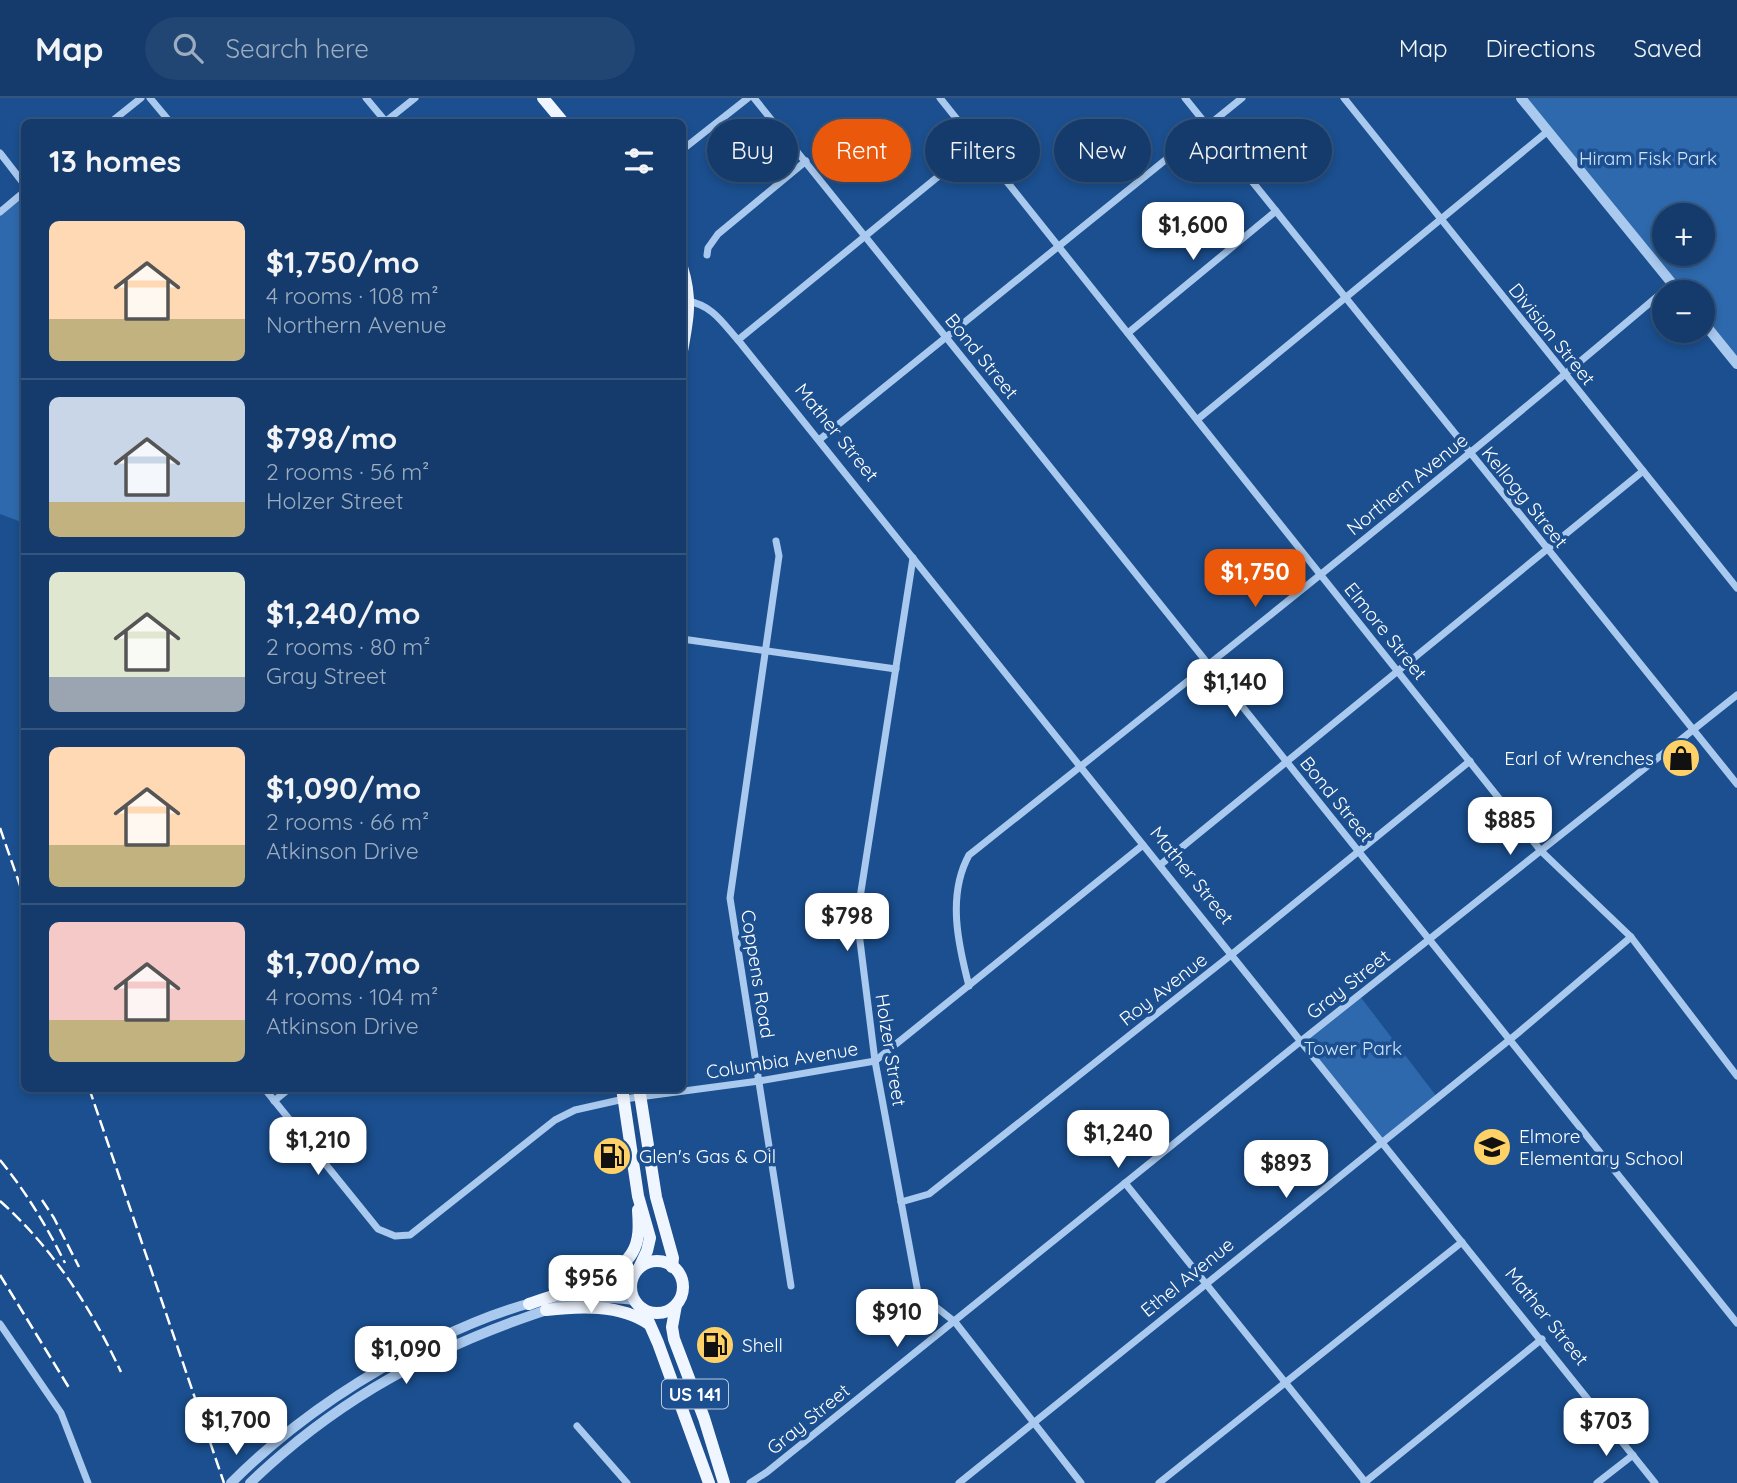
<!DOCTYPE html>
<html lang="en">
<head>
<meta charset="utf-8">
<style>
  :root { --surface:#143b6b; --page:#214673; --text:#f1f3f6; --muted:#9dadc1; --line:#33557e; --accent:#ea580c }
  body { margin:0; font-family:Quicksand,sans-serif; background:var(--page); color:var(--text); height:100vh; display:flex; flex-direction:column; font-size:26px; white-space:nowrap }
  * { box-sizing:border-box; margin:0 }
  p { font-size:23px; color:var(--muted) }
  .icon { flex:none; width:38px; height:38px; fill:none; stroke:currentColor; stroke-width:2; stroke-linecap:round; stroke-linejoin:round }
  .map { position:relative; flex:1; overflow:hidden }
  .panel { position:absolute; left:21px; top:21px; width:665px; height:973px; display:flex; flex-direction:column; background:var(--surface); border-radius:10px; box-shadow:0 4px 10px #0003,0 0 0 2px var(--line) }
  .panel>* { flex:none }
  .guide { position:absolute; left:707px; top:21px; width:665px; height:63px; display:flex; gap:14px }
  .buttons { position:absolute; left:1652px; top:105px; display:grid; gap:14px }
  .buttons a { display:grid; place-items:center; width:63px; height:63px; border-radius:50%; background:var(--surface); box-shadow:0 4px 10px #0003,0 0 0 2px var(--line); font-size:35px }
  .price { position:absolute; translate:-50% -60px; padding:0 16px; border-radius:14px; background:#fff; color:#222; font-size:23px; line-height:46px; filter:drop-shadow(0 2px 4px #0008) }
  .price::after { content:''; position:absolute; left:50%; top:42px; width:21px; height:16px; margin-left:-10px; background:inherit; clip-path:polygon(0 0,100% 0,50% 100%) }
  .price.current { background:var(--accent); color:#fff }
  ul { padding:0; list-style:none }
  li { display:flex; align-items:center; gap:21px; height:175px; padding:0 28px }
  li+li { border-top:2px solid var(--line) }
  li span { display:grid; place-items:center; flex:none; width:196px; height:140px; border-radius:10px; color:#555 }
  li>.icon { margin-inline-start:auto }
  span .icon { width:84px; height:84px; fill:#fffc; stroke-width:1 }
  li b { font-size:30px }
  h2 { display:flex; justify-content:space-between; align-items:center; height:84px; padding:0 28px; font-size:30px }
  .tag { padding:0 24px; border-radius:32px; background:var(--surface); box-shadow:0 4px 10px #0003,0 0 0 2px var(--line); font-size:24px; line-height:63px }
  .tag.current { background:var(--accent); color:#fff }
  header { display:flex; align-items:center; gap:42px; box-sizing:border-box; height:98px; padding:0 35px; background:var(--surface); border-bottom:2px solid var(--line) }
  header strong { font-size:33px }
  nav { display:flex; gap:38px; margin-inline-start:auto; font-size:24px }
  .search { width:490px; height:63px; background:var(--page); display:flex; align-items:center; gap:18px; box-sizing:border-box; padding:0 24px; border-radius:38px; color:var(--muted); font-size:26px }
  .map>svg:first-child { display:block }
  .green { fill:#2e69ad; fill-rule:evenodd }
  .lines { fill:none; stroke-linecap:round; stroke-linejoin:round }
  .minor { stroke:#a9c9ee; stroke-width:7 }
  .tertiary { stroke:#a9c9ee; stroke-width:10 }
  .primary { stroke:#f0f6ff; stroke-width:12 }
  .rail { stroke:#fff; stroke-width:2.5; stroke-dasharray:12 5; stroke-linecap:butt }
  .labels { text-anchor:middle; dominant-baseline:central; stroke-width:7; stroke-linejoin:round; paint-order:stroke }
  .shield { fill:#1b4f8f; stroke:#bbcadd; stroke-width:2 }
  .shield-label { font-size:18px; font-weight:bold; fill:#fff }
  .park-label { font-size:19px; fill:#cfe3fa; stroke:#1b4f8f }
  .street-label { font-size:19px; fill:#fff; stroke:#1b4f8f }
  .poi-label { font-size:19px; fill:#fff; stroke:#1b4f8f; text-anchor:start }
</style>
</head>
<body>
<header>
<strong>Map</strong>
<div class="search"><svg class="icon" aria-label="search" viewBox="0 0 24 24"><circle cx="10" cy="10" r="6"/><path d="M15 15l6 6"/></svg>Search here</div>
<nav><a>Map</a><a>Directions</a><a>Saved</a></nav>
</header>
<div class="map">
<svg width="1737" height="1385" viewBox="0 0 1737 1385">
  <rect width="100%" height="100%" fill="#1b4f8f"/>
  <g class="green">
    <path d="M1521,0H1737V266L1703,224V194H1679ZM1664,117H1703V156H1664Z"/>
    <path d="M24,94V425L0,416V114Z"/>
    <path d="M1359,897L1437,999L1382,1043L1301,944Z"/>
  </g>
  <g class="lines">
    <g class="minor">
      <path d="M150,0L170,24"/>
      <path d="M366,0L386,24"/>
      <path d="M754,0L1737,1225"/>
      <path d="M940,0L1541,753L1631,839L1737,978"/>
      <path d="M1185,0L1737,686"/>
      <path d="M1344,0L1737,490"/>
      <path d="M111,24L141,0"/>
      <path d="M385,24L415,0"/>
      <path d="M682,52L748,0"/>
      <path d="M0,55L24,86"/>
      <path d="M0,114L24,94"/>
      <path d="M707,157L708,150L718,136L806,63"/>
      <path d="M687,203C712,207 722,224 738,242L1655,1385"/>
      <path d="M1128,235L1276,113"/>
      <path d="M738,242L978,46"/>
      <path d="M1198,321L1548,33"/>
      <path d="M819,342L1242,0"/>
      <path d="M776,443L779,458L730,800L791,1188"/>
      <path d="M913,460L857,819L875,963L918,1195L955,1224L1081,1385"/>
      <path d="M682,541L896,571"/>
      <path d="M1160,767L1643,373"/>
      <path d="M969,888C958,846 947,797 969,757C1206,569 1442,382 1672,186"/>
      <path d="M264,990L378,1131L395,1138L410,1137L555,1022L575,1012L624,1001L759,983L875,963L1143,747"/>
      <path d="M274,1003L290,990"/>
      <path d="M1125,1085L1366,1385"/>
      <path d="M901,1104L929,1096L1231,857L1470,663"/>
      <path d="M0,1226L61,1315L88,1385"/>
      <path d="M577,1328L627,1385"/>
      <path d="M750,1385L767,1374L1301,943L1737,597"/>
      <path d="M959,1385L1518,935L1631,839"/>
      <path d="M1159,1385L1462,1144"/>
      <path d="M1364,1385L1542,1241"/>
      <path d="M1597,1385L1633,1357"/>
    </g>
    <g class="tertiary">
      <path d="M1521,0L1679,194"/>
      <path d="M1703,224L1737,266"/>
      <path d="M578,1194L634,1176"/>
      <path d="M231,1385C290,1326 356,1281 431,1244C464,1228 499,1213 535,1204"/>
      <path d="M250,1385C328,1310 414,1260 515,1223C542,1214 569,1202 597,1200C610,1199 622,1201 634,1202"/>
    </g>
    <g class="primary">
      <path d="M543,0L563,24"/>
      <path d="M682,169C692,200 688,221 682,253"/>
      <path d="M622,990L638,1098L650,1140L647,1153L639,1170"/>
      <path d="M639,990L656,1099L673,1160L672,1169"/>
      <circle cx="657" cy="1189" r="26"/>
      <path d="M529,1206C556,1196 617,1182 632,1155C640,1142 639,1127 638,1112"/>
      <path d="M676,1207L672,1229L674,1241L704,1320L724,1385"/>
      <path d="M643,1211L658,1245L709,1385"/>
      <path d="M546,1212C579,1208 620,1206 649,1226"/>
    </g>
    <g class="rail">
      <path d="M0,730L24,799"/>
      <path d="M89,990L224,1385"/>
      <path d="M0,1062C26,1094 46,1127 65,1165"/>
      <path d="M42,1102L54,1120L79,1169"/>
      <path d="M0,1103C53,1150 91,1210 121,1274"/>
      <path d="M0,1177L71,1293"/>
    </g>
  </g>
  <defs>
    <symbol id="shop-disc" viewBox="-11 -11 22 22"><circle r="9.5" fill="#ffd166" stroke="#1b4f8f"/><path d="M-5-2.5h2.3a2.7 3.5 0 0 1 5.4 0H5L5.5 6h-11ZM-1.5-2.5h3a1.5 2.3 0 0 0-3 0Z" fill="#111"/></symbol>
    <symbol id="school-disc" viewBox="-11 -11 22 22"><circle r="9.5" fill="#ffd166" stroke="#1b4f8f"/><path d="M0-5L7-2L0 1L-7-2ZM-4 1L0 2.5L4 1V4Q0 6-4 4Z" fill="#111"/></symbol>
    <symbol id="fuel-disc" viewBox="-11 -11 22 22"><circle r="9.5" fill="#ffd166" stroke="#1b4f8f"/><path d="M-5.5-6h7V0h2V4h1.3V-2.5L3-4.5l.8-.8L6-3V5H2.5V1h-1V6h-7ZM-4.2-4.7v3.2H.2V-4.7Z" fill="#111"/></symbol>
  </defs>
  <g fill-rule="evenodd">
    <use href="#shop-disc" x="1659" y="638" width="44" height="44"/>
    <use href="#school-disc" x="1470" y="1027" width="44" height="44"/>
    <use href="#fuel-disc" x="590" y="1036" width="44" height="44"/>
    <use href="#fuel-disc" x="693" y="1225" width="44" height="44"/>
  </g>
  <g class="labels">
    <rect class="shield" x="662" y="1281.5" width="66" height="29" rx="5"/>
    <g class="shield-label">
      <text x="695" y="1296">US 141</text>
    </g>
    <g class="park-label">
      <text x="1648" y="60">Hiram Fisk Park</text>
      <text x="1353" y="950">Tower Park</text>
    </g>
    <g class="street-label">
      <text transform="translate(1552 236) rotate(51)">Division Street</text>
      <text transform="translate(982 258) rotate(51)">Bond Street</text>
      <text transform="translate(837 334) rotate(51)">Mather Street</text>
      <text transform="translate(1407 386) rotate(-39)">Northern Avenue</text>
      <text transform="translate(1525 399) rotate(51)">Kellogg Street</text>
      <text transform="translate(1386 533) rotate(51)">Elmore Street</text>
      <text transform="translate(1337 701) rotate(51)">Bond Street</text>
      <text transform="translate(1192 777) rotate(51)">Mather Street</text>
      <text transform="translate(758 876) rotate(81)">Coppens Road</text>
      <text transform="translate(1348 886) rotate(-38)">Gray Street</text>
      <text transform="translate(1163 891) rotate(-38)">Roy Avenue</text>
      <text transform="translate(891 952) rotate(81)">Holzer Street</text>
      <text transform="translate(782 962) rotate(-9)">Columbia Avenue</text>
      <text transform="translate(1187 1179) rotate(-39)">Ethel Avenue</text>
      <text transform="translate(1547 1218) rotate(51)">Mather Street</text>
      <text transform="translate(808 1321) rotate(-39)">Gray Street</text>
    </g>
    <g class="poi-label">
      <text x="1654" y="660" text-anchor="end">Earl of Wrenches</text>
      <text x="1519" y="1038">Elmore<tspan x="1519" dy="22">Elementary School</tspan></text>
      <text x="639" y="1058">Glen's Gas &amp; Oil</text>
      <text x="742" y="1247">Shell</text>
    </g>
  </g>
</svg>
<div class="buttons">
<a>+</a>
<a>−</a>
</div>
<b class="price" style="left:1193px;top:164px">$1,600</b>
<b class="price current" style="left:1255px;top:511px">$1,750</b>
<b class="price" style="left:1235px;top:621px">$1,140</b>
<b class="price" style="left:1510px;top:759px">$885</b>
<b class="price" style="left:847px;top:855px">$798</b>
<b class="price" style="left:1118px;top:1072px">$1,240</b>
<b class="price" style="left:318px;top:1079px">$1,210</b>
<b class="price" style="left:1286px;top:1102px">$893</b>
<b class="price" style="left:591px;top:1217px">$956</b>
<b class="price" style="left:897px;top:1251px">$910</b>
<b class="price" style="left:406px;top:1288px">$1,090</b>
<b class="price" style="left:236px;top:1359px">$1,700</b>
<b class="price" style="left:1606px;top:1360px">$703</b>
<div class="guide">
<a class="tag">Buy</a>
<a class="tag current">Rent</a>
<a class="tag">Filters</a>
<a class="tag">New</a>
<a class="tag">Apartment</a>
</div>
<section class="panel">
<h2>13 homes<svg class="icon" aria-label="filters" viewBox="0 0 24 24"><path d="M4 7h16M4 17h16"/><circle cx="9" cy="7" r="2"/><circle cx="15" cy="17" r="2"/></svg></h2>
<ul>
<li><span style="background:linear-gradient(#ffd9b3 70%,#c2b280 0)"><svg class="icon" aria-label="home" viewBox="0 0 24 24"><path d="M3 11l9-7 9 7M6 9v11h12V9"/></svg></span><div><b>$1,750/mo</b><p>4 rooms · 108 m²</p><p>Northern Avenue</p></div></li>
<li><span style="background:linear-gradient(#c9d6e8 75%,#c2b280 0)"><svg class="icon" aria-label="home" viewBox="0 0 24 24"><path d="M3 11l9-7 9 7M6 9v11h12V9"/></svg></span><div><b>$798/mo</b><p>2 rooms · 56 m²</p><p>Holzer Street</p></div></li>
<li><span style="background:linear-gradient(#dfe7d0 75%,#9aa5b1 0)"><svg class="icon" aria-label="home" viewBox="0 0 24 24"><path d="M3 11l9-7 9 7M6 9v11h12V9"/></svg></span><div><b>$1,240/mo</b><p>2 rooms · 80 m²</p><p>Gray Street</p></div></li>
<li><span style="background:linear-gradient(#ffd9b3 70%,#c2b280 0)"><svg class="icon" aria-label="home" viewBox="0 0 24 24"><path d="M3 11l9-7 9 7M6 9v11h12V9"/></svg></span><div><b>$1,090/mo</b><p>2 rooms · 66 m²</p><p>Atkinson Drive</p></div></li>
<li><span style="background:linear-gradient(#f6c9c9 70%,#c2b280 0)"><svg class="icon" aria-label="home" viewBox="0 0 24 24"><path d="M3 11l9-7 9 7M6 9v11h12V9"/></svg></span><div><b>$1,700/mo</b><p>4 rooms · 104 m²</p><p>Atkinson Drive</p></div></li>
</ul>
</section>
</div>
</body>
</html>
